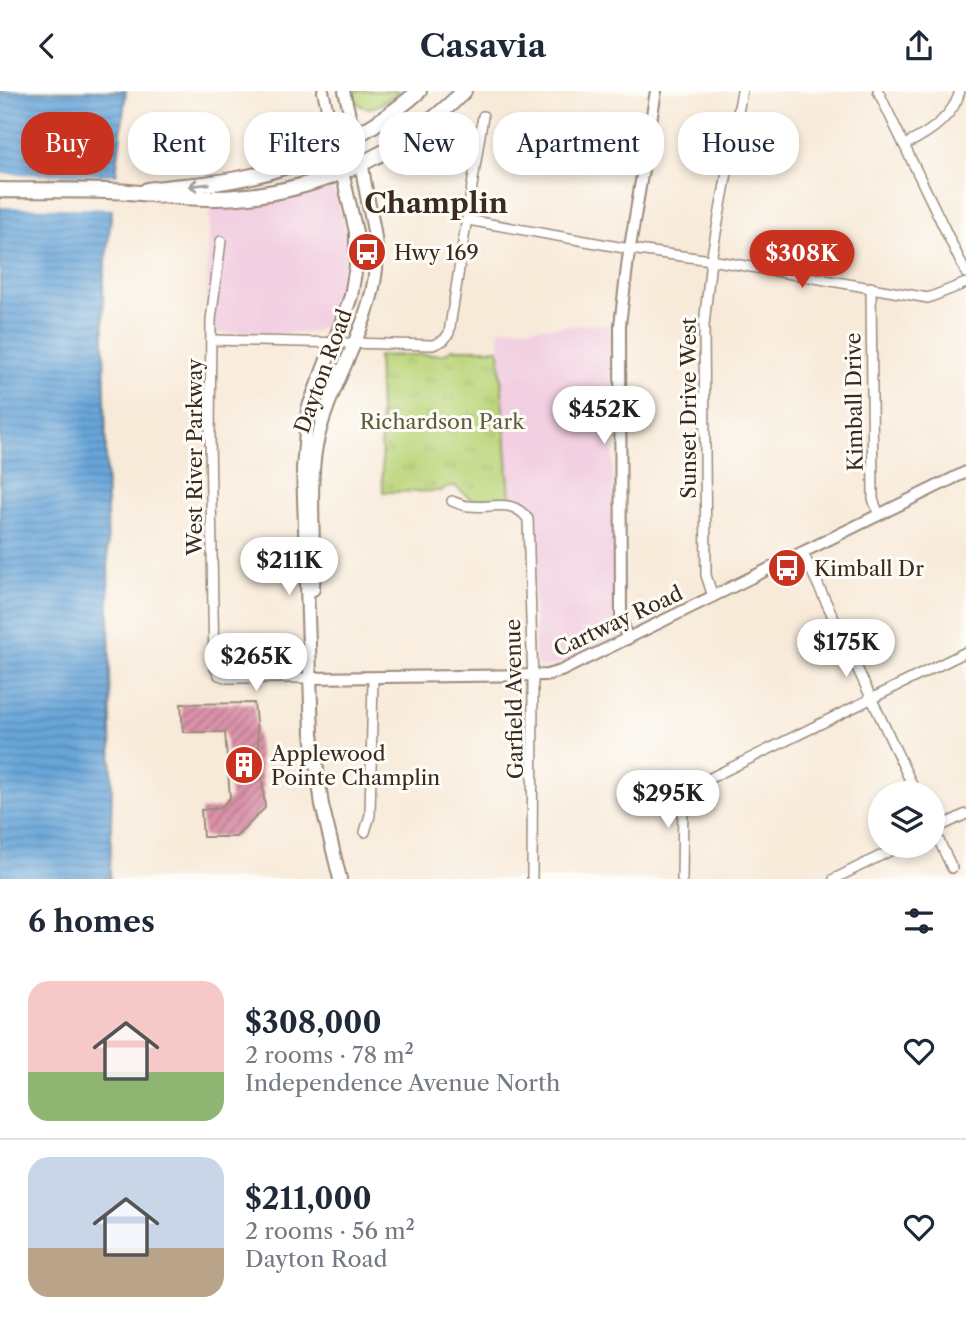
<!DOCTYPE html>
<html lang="en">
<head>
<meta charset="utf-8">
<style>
  :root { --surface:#fff; --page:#f6f6f7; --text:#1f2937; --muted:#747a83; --line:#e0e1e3; --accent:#c8321e }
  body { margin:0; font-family:"Libre Caslon Text",serif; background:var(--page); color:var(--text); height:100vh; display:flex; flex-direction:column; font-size:26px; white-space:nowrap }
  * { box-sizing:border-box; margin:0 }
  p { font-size:23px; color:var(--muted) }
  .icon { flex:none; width:38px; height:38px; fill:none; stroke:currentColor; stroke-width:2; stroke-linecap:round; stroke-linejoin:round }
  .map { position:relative; height:788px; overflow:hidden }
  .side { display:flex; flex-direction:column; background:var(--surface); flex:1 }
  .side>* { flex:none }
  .hud { position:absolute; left:21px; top:21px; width:924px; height:63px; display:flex; gap:14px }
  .tools { position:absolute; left:868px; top:690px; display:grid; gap:14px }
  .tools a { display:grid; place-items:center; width:77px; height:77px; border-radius:50%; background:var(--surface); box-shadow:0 4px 10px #0003; font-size:35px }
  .price { position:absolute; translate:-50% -60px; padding:0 16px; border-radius:24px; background:#fff; color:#222; font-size:23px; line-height:46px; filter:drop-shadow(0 2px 4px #0008) }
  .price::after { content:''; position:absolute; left:50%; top:42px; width:21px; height:16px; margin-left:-10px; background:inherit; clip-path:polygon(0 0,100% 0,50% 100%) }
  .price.current { background:var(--accent); color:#fff }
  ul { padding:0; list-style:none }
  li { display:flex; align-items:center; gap:21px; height:175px; padding:0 28px }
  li+li { border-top:2px solid var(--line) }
  li span { display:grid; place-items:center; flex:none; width:196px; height:140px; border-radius:21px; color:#555 }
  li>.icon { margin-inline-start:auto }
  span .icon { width:84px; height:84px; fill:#fffc; stroke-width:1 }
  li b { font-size:30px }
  h2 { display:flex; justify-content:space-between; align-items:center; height:84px; padding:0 28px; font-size:30px }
  .pill { padding:0 24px; border-radius:28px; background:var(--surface); box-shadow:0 4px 10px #0003; font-size:24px; line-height:63px }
  .pill.current { background:var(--accent); color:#fff }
  header { display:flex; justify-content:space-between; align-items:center; height:91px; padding:0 28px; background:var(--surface); font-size:32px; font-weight:800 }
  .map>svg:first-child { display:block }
  .built { fill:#f2cfe1 }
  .grass { fill:url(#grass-tufts); stroke:#7b804c; stroke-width:2 }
  .water { fill:url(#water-rules); stroke:#51687c; stroke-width:2 }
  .pier { fill:#f8ead9 }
  .building { fill:url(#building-hatch) }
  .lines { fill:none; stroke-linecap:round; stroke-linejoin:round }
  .minor-casing { stroke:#9a8a7c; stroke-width:12 }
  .tertiary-casing { stroke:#9a8a7c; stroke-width:14 }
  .secondary-casing { stroke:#9a8a7c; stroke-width:16 }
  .trunk-casing { stroke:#9a8a7c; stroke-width:18 }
  .minor { stroke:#fff; stroke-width:9 }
  .tertiary { stroke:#fff; stroke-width:10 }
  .secondary { stroke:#fff; stroke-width:12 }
  .trunk { stroke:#fff; stroke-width:14 }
  .oneway { stroke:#a79f9a }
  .labels { text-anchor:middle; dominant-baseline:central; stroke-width:6; stroke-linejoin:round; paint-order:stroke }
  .poi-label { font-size:21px; fill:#3b2a1e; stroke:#fdfcf7; text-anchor:start }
  .street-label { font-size:21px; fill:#3b2a1e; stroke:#fdfcf7 }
  .park-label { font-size:21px; fill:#615d3a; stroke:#fdfcf7 }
  .district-label { font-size:28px; font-weight:bold; fill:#3b2a1e; stroke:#fdfcf7 }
</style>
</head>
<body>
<header><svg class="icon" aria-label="back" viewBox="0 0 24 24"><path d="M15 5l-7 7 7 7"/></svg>Casavia<svg class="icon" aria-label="share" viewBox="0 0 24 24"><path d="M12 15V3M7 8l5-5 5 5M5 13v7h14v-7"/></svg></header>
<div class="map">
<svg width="966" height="788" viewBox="0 0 966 788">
  <defs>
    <pattern id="grass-tufts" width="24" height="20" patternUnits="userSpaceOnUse" patternTransform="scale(1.75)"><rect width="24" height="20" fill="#bbd57a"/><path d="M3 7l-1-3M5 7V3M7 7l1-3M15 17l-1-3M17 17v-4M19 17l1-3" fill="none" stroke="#a2b769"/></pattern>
    <pattern id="water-rules" width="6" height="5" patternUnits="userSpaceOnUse" patternTransform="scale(1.75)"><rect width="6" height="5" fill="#67a5d9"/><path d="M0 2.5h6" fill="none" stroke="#5687af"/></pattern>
    <pattern id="building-hatch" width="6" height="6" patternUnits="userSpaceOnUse" patternTransform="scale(1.75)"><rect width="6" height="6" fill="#da92a9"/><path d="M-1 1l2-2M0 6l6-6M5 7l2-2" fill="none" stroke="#b27789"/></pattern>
  </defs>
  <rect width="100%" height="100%" fill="#fdfcf7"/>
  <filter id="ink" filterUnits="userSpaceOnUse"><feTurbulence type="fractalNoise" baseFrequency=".0143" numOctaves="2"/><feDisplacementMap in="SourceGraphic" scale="14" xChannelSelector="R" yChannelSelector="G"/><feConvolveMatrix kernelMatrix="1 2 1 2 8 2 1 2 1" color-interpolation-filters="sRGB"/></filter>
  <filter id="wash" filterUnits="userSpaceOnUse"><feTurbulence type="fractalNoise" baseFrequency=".00686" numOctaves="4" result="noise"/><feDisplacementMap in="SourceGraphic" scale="28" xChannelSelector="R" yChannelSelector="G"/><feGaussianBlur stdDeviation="1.57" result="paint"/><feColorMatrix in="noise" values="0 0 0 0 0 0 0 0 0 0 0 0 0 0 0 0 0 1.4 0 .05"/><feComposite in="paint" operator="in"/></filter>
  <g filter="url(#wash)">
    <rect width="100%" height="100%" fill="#f8ead9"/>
    <g class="built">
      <path d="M320,98L330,99L338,104L348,157L337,213L329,233L313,241L284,243L205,242L210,117L286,108Z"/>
      <path d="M611,233L616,545L562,572L543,577L538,574L535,569L534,430L526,416L510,408L499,238Z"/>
    </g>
    <g class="grass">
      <path d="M351,0H400C383,13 361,30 351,0Z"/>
      <path d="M452,258H499L510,408L473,410L455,395L447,396L441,400L383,401L378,265L444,263Z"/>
    </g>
    <path class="water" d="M0,0H126L103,193L112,692L110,788H0Z"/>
    <path class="pier" d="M0,83L120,84L116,118L0,116Z"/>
    <g id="blocks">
      <path class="building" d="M254,612L265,717L236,746H203L201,719L220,717L230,707L225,641H183L181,613Z"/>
    </g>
  </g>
  <g filter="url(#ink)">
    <use href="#blocks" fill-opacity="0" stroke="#9a8a7c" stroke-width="2"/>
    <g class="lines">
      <defs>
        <g id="minor">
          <path d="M878,0L966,182"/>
          <path d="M904,54C928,43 953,27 960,0"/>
          <path d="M468,129L630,158L711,169L928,207L966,192"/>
          <path d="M221,150L211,229L210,347L214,575L219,584L227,587H309"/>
          <path d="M871,196L873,408L879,424"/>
          <path d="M211,249L433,254L444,249L449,242L483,25"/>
          <path d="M452,410C457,412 463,415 469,415C493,418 511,406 528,428L533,594L532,788"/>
          <path d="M803,462L916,702"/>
          <path d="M713,506L706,484L704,234L711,169L742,0"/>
          <path d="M933,737L952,777"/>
          <path d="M933,739L966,723"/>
          <path d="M365,741L370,724L373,587"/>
          <path d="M682,788L683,709L688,698L966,561"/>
          <path d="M834,788L902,754"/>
        </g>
        <g id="tertiary">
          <path d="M323,0L342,81"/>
          <path d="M344,0L362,73"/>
          <path d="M627,548L621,526L620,234L628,168L656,0"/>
          <path d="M309,587L547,584L561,580L966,381"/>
        </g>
        <g id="secondary">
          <path d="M313,498C315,453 308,398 316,355C328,294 370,239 376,178C379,142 365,109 362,73"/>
          <path d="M340,788L322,714L312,643L303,377L308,318L344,225L351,205L356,175V141L342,81"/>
        </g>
        <g id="trunk">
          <path d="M0,99C43,100 86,98 129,101C157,103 185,108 214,107C307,106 399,66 464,0"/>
          <path d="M147,99C176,95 204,94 232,89C300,77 367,46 419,0"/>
        </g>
      </defs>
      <use href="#minor" class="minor-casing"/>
      <use href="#tertiary" class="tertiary-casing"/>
      <use href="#secondary" class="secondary-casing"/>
      <use href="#trunk" class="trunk-casing"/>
      <use href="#minor" class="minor"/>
      <use href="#tertiary" class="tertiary"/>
      <use href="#secondary" class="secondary"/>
      <use href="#trunk" class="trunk"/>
    </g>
    <defs><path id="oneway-shaft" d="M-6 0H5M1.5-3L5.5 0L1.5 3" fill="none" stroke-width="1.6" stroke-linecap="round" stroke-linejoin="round" transform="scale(1.75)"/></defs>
    <use class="oneway" href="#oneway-shaft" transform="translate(199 94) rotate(174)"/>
  </g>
  <defs>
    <symbol id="bus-disc" viewBox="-11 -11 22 22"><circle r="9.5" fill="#c8321e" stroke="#fdfcf7"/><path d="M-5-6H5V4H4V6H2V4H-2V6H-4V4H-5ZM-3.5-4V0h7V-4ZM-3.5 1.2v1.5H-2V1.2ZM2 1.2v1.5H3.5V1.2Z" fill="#fff"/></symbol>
    <symbol id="building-disc" viewBox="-11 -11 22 22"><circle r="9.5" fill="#c8321e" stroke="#fdfcf7"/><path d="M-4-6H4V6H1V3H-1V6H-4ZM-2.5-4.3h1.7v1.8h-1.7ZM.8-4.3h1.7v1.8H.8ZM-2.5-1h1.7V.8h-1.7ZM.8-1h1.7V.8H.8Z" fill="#fff"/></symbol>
  </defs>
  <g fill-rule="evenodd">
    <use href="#bus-disc" x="345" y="139" width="44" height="44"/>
    <use href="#bus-disc" x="765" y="455" width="44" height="44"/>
    <use href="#building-disc" x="222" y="652" width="44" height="44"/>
  </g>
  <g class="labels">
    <g class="poi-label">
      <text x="394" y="161">Hwy 169</text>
      <text x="814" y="477">Kimball Dr</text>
      <text x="271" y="662">Applewood<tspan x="271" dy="24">Pointe Champlin</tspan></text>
    </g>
    <g class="street-label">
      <text transform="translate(323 280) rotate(-70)">Dayton Road</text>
      <text transform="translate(854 311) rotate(-91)">Kimball Drive</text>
      <text transform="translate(688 317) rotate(-90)">Sunset Drive West</text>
      <text transform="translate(194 366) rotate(-90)">West River Parkway</text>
      <text transform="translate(618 530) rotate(-25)">Cartway Road</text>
      <text transform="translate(514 608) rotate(-91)">Garfield Avenue</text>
    </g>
    <g class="park-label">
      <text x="442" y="330">Richardson Park</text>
    </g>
    <g class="district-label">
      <text x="436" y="112">Champlin</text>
    </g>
  </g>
</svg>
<div class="tools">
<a><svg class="icon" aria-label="layers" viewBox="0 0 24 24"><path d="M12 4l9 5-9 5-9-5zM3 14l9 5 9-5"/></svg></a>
</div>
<b class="price current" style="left:802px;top:199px">$308K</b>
<b class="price" style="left:604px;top:355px">$452K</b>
<b class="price" style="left:289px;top:506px">$211K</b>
<b class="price" style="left:846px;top:588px">$175K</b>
<b class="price" style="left:256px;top:602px">$265K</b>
<b class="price" style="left:668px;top:739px">$295K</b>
<div class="hud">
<a class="pill current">Buy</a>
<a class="pill">Rent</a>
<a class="pill">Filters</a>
<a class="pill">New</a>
<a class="pill">Apartment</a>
<a class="pill">House</a>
</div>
</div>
<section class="side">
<h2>6 homes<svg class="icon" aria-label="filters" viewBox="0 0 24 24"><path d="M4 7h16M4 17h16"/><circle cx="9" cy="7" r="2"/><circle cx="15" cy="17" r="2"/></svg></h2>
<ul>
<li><span style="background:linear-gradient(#f6c9c9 65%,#8fb573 0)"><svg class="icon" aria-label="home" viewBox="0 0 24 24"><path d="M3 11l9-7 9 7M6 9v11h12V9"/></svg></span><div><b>$308,000</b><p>2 rooms · 78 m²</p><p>Independence Avenue North</p></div><svg class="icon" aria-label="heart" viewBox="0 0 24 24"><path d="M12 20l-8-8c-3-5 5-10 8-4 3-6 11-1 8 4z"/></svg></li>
<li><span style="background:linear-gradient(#c9d6e8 65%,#b9a48a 0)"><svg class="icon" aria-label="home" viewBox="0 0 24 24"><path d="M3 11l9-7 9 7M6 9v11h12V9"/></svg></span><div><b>$211,000</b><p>2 rooms · 56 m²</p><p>Dayton Road</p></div><svg class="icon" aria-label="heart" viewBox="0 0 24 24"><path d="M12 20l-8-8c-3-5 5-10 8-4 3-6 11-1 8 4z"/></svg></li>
</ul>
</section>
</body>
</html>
